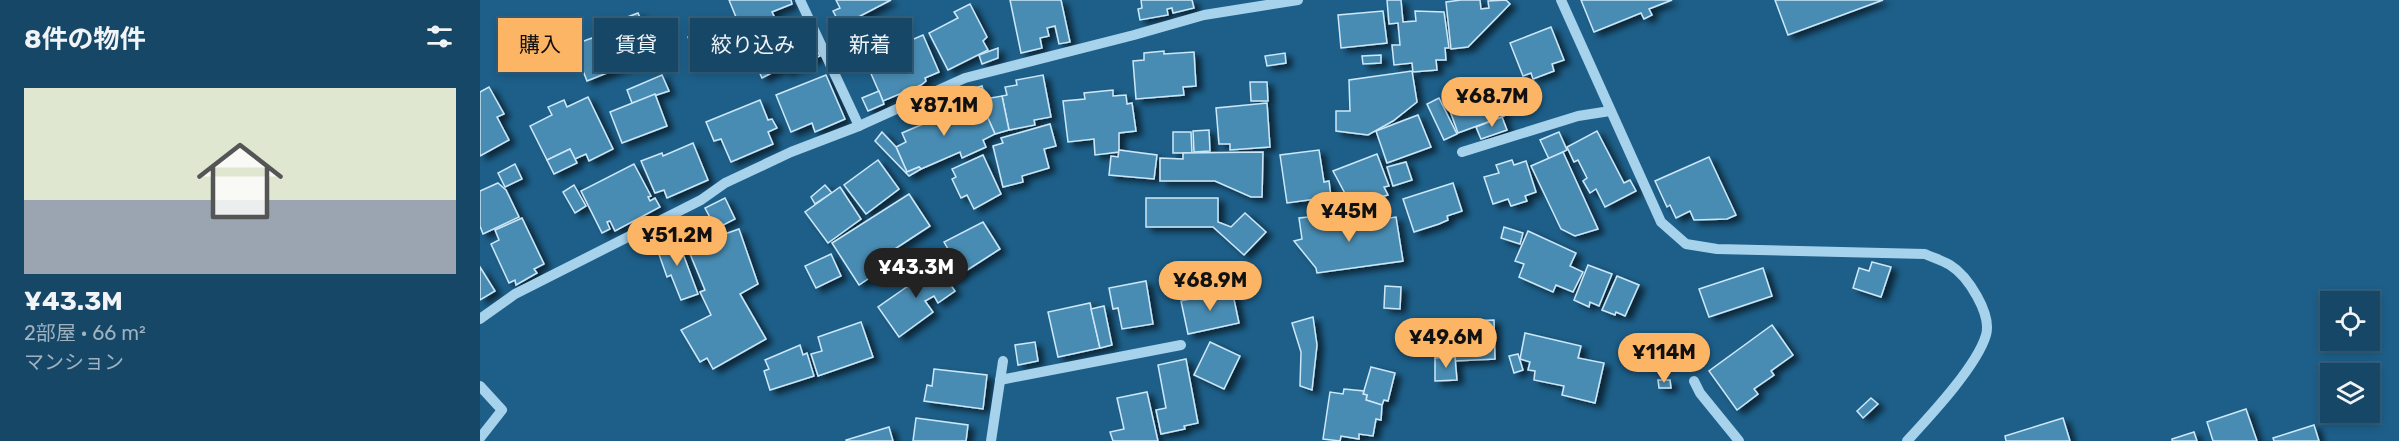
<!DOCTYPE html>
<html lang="ja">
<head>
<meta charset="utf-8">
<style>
  :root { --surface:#164767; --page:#235170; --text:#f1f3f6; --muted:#9eb2c0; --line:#355f7b; --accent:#fbb565 }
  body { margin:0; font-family:Rubik,"Noto Sans JP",sans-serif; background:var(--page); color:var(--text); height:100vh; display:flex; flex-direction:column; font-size:22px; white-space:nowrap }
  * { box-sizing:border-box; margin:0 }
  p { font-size:20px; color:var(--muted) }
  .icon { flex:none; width:33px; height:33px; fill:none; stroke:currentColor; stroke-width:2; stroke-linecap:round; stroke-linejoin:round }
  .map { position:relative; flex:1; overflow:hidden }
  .side { display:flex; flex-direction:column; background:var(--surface); width:480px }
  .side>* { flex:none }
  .guide { position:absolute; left:18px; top:18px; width:570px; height:54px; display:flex; gap:12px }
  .buttons { position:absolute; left:1840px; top:291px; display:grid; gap:12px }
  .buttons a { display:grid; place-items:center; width:60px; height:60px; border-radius:0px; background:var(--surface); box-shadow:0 3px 9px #0003,0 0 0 2px var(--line); font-size:30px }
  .price { position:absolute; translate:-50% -51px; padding:0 14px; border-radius:21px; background:var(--accent); color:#111; font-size:20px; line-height:39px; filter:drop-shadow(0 2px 3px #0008) }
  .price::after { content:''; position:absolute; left:50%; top:36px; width:18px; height:14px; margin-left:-9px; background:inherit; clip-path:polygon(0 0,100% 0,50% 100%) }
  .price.active { background:#222; color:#fff }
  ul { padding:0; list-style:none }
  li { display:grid; align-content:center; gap:12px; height:318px; padding:0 24px }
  li span { display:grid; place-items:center; height:186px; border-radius:0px; color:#555 }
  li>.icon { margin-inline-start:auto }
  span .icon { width:108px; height:108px; fill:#fffc; stroke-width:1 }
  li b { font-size:26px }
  h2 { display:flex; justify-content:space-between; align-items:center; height:72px; padding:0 24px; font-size:26px }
  .tag { padding:0 21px; border-radius:0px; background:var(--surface); box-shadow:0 3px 9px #0003,0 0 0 2px var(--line); font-size:21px; line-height:54px }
  .tag.active { background:var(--accent); color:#111 }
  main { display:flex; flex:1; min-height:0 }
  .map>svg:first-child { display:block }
  .building { fill:#4a8cb3; stroke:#cce8f9; stroke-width:1.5; filter:url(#shadow) }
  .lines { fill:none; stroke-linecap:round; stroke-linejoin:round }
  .minor { stroke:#a7d2ec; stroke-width:10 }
</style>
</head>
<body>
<main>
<section class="side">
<h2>8件の物件<svg class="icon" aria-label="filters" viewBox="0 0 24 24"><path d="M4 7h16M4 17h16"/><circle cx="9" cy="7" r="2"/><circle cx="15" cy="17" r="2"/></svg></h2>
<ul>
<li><span style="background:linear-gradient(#dfe7d0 60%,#9aa5b1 0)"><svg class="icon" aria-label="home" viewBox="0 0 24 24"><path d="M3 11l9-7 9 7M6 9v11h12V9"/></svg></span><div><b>¥43.3M</b><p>2部屋 · 66 m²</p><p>マンション</p></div></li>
</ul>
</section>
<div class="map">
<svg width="1919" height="441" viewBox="0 0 1919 441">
  <defs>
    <filter id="shadow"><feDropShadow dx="6" dy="4" stdDeviation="3" flood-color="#0009"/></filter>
  </defs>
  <rect width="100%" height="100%" fill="#1d5f89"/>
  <g class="building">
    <path d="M249,0H311L312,4L292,12L297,22L260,38L256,28L260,27Z"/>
    <path d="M356,0H411L361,26L353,11L360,8Z"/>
    <path d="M530,0H581L590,42L579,44L575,26L567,28L569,36L560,38L562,48L541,53Z"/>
    <path d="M661,0H712L714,8L693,13L692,8L687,9L688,15L660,20L658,9L662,8Z"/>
    <path d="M907,0H921L923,22L936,21L935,11L964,12L969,48H965L966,60H956L957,70L933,72L932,63L914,65L912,45H920L918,23L909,24Z"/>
    <path d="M981,0H1000L1001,9L1009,8L1008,1L1026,0L1030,4L988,47L971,49L966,2Z"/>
    <path d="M1101,0H1192L1169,9L1172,15L1164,19L1161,13L1114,32Z"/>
    <path d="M1295,0H1403L1308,35Z"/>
    <path d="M490,4L507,37L503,41L508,50L468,70L449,33L478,18L474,12Z"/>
    <path d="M903,11L907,43L861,48L858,15Z"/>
    <path d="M158,13L163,24L147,31L142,19Z"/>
    <path d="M315,19L327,46L333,43L340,56L305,72L303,67L282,78L267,46L297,32L295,28Z"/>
    <path d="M157,27L169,56L107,81L93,45L112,38L114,43Z"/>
    <path d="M1071,27L1084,60L1072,64L1074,71L1053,79L1051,73L1043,76L1030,43Z"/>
    <path d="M224,29L230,41L214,49L208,37Z"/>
    <path d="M443,35L459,72L445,78L446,81L441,85L403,101L385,60Z"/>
    <path d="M405,44L408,50L388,58L385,51Z"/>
    <path d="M518,48V58L502,64L499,55Z"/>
    <path d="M684,51V54L714,52L716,86L703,87L704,95L656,99L653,61L664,60V53Z"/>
    <path d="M805,53L806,63L787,66L785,56Z"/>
    <path d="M901,55V63L883,64L882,56Z"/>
    <path d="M932,71L937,102L913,121L888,135L856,131V111H870L869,80Z"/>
    <path d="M182,75L189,91L152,103L147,90Z"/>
    <path d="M346,75L365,119L335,132L332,123L311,132L296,95Z"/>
    <path d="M563,75L571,117L554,120L555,125L529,130L522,96L527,95L525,87L537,85L536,80Z"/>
    <path d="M770,82H787L788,101H771Z"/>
    <path d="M1013,85L1024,116L978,133L965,97L979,92L980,96Z"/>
    <path d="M502,86L505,99L522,96L529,130L515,134L507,116L499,120L492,103L464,116L459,105L481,95L482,98L499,93L498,87Z"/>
    <path d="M9,87L24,114L17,117L29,140L0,156V92Z"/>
    <path d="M633,90V96L646,95L647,104L652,103L656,131L639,133V152L615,155L614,139L588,142L583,101L605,99L604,93Z"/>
    <path d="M399,91L404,104L388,111L382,98Z"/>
    <path d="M175,94L187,126L142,143L130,112Z"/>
    <path d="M108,97L133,149L109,161L106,154L95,159L90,149L67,160L50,126L72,115L68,107L84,100L87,107Z"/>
    <path d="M959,98L977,134L964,140L947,104Z"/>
    <path d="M280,100L288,120L292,119L297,128L288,132L293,144L251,162L241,139L234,141L226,122Z"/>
    <path d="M492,103L499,120L507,116L515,134L503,140L506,147L482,158L480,152L441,169L439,167L427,172L416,147L426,142L422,133L443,124L439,114L459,105L464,116Z"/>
    <path d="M787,103L790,147L750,150V144H739L736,108Z"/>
    <path d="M938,115L951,147L907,163L896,131Z"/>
    <path d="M1022,117L1027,130L1001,139L996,127Z"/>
    <path d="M570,124L576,146L564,149L569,168L542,176L543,182L523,187L513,146L523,143L521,138Z"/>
    <path d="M729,130L730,151L714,152L713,131Z"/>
    <path d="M1117,131L1144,183L1150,180L1156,191L1125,207L1116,189L1110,193L1103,181L1107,178L1098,160L1094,162L1087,147Z"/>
    <path d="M402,132L416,147L427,172L439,167L441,169L429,176L395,141Z"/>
    <path d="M693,132H711L712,153H693Z"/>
    <path d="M1079,132L1087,150L1069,159L1060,140Z"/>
    <path d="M213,143L228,180L187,198L184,190L175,193L161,161L182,153L183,156Z"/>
    <path d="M90,149L97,163L74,174L67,160Z"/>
    <path d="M639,150L677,155L674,179L629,175L631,156L638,157Z"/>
    <path d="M839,150L844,182L849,181L851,197L807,203L800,155Z"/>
    <path d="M783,152L782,197H771L735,181H680V158L703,159V153Z"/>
    <path d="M1083,152L1118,229L1095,236L1081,229L1051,166Z"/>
    <path d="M897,154L909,186L904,187L908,195L897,198L899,208L880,211L878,197L868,199L853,171Z"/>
    <path d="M503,155L521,194L494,209L487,195L481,198L472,179L476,177L472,169Z"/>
    <path d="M1229,157L1256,215L1247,219L1214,220L1210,211L1196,218L1190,205L1187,207L1175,181Z"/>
    <path d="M398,160L419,189L386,214L364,185Z"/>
    <path d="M1032,160L1034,165L1046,161L1056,192L1045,196L1047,201L1031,206L1028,199L1013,204L1004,177L1019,173L1016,165Z"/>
    <path d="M926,162L932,180L913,186L907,167Z"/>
    <path d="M35,164L42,179L25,187L18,173Z"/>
    <path d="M154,164L171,196L168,197L170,201L175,198L180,207L135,231L130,221L127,222L130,229L122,233L101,191Z"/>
    <path d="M18,183L26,190L39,217L3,234L0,226V191Z"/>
    <path d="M973,183L982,211L967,216L968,220L959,224L934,232L923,199Z"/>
    <path d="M94,185L106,206L95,213L83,192Z"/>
    <path d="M345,185L352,193L335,204L331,197Z"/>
    <path d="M360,187L381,219L348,243L325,212Z"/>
    <path d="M429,194L450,226L404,256L410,264L379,285L352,243Z"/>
    <path d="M245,198L255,219L239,227L242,235L259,229L278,284L260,294L286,339L233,369L227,358L220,362L201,330L231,315L220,292L225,290L206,244L224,235L223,230L234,225L225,208Z"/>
    <path d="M666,198H738V222L751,227L765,213L786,232L764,255L733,227H666Z"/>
    <path d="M858,214L859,226L874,224V220L889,218V221L916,217L923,261L837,273L836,268L814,241L822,239L819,218Z"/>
    <path d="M42,218L64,264L54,269L57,273L36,285L35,280L29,283L11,244L19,240L15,230Z"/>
    <path d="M503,222L520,249L475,278L460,254L468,249L464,242Z"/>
    <path d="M1024,227L1043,233L1040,244L1021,238Z"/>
    <path d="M1048,231L1096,253L1090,266L1103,272L1093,292L1076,285L1073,292L1039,277L1044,264L1035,261Z"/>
    <path d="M196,235L218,294L201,300L191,275L187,277L175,243Z"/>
    <path d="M351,254L361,276L336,288L325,266Z"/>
    <path d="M452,259L475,291L458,303L454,296L445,301L453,312L419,337L398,307L438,279L433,272Z"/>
    <path d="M1392,262L1411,267L1401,297L1373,288L1379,268L1389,271Z"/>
    <path d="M1108,265L1132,274L1119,306L1110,302L1109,307L1094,300Z"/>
    <path d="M0,267L15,291L0,300Z"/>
    <path d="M1283,268L1292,296L1229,317L1219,289Z"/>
    <path d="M1137,276L1159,285L1145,316L1136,312L1135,315L1122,310Z"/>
    <path d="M666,281L673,324L642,329L638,308L633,309L629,288Z"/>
    <path d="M905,286L921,287L920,309L904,308Z"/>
    <path d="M752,290L759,323L708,334L701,301Z"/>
    <path d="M610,303L620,348L578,357L568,312Z"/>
    <path d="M624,306L632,345L620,348L611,309Z"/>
    <path d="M833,317L837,345L832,390L820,386L821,352L812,323Z"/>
    <path d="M1014,320L1015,359L975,361V357L955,358L953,322Z"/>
    <path d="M381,322L393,357L338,376L331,354L342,351L338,337Z"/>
    <path d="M1292,325L1313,355L1291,371L1294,375L1274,389L1278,394L1257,410L1229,371Z"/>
    <path d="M1045,333L1101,346L1098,358L1124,363L1115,403L1082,395L1084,386L1054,380L1055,371L1048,370L1050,362L1040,359Z"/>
    <path d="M555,342L558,361L538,365L535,345Z"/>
    <path d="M730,342L760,356L744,389L714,375Z"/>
    <path d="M320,345L323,355L327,353L334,376L290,390L284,371L289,369L285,360Z"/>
    <path d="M1189,349L1190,364L1164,365L1163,350Z"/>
    <path d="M1038,354L1043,370L1034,373L1029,356Z"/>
    <path d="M975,357L977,380L955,381V358Z"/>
    <path d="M706,359L718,423L704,426L705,429L681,434L676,410L686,408L678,365Z"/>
    <path d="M891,367L915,373L908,401L904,400L902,405L886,400L887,395L883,394Z"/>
    <path d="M454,369L507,375L503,409L444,401L447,385L452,386Z"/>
    <path d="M1178,380H1190L1191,388H1179Z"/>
    <path d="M864,389L884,391L883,394L887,395L886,400L902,405L901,420L896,419L893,436L879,434V439L861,436L860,441L843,439L850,392L863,394Z"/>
    <path d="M667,392L678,441H633L630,432L644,429L637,398Z"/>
    <path d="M1391,398L1398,404L1383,418L1377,411Z"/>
    <path d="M1766,409L1777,441H1733L1727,422Z"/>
    <path d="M436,418L488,425L486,441H433Z"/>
    <path d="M1583,418L1590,441H1526L1525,436Z"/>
    <path d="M1834,425L1839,441H1794L1793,438Z"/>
    <path d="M409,427L413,441H366V440Z"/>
    <path d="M1714,432L1717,441H1692V439Z"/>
  </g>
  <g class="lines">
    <g class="minor">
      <path d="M320,0L379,126"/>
      <path d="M1081,0L1181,222L1206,244L1237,249L1445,254C1454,258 1463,261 1470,265C1488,276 1512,314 1506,335C1497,366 1450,416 1427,441"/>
      <path d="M982,152L1098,116L1130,111"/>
      <path d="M0,319L35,294L221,200L245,183L311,152L379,126L485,78L654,35L724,15L818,0"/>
      <path d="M520,380L701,345"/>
      <path d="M1214,381L1220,393L1259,441"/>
      <path d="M0,386L22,410L0,438"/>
      <path d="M511,441L523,361"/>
    </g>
  </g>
</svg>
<div class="buttons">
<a><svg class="icon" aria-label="locate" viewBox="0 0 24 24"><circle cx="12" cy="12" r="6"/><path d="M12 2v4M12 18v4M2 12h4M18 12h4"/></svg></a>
<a><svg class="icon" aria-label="layers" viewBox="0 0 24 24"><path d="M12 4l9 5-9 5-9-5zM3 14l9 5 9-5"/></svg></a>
</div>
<b class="price" style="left:1012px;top:128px">¥68.7M</b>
<b class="price" style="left:464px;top:137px">¥87.1M</b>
<b class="price" style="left:869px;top:243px">¥45M</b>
<b class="price" style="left:197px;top:267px">¥51.2M</b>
<b class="price active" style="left:436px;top:299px">¥43.3M</b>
<b class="price" style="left:730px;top:312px">¥68.9M</b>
<b class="price" style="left:966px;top:369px">¥49.6M</b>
<b class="price" style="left:1184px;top:384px">¥114M</b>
<div class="guide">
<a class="tag active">購入</a>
<a class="tag">賃貸</a>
<a class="tag">絞り込み</a>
<a class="tag">新着</a>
</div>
</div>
</main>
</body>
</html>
